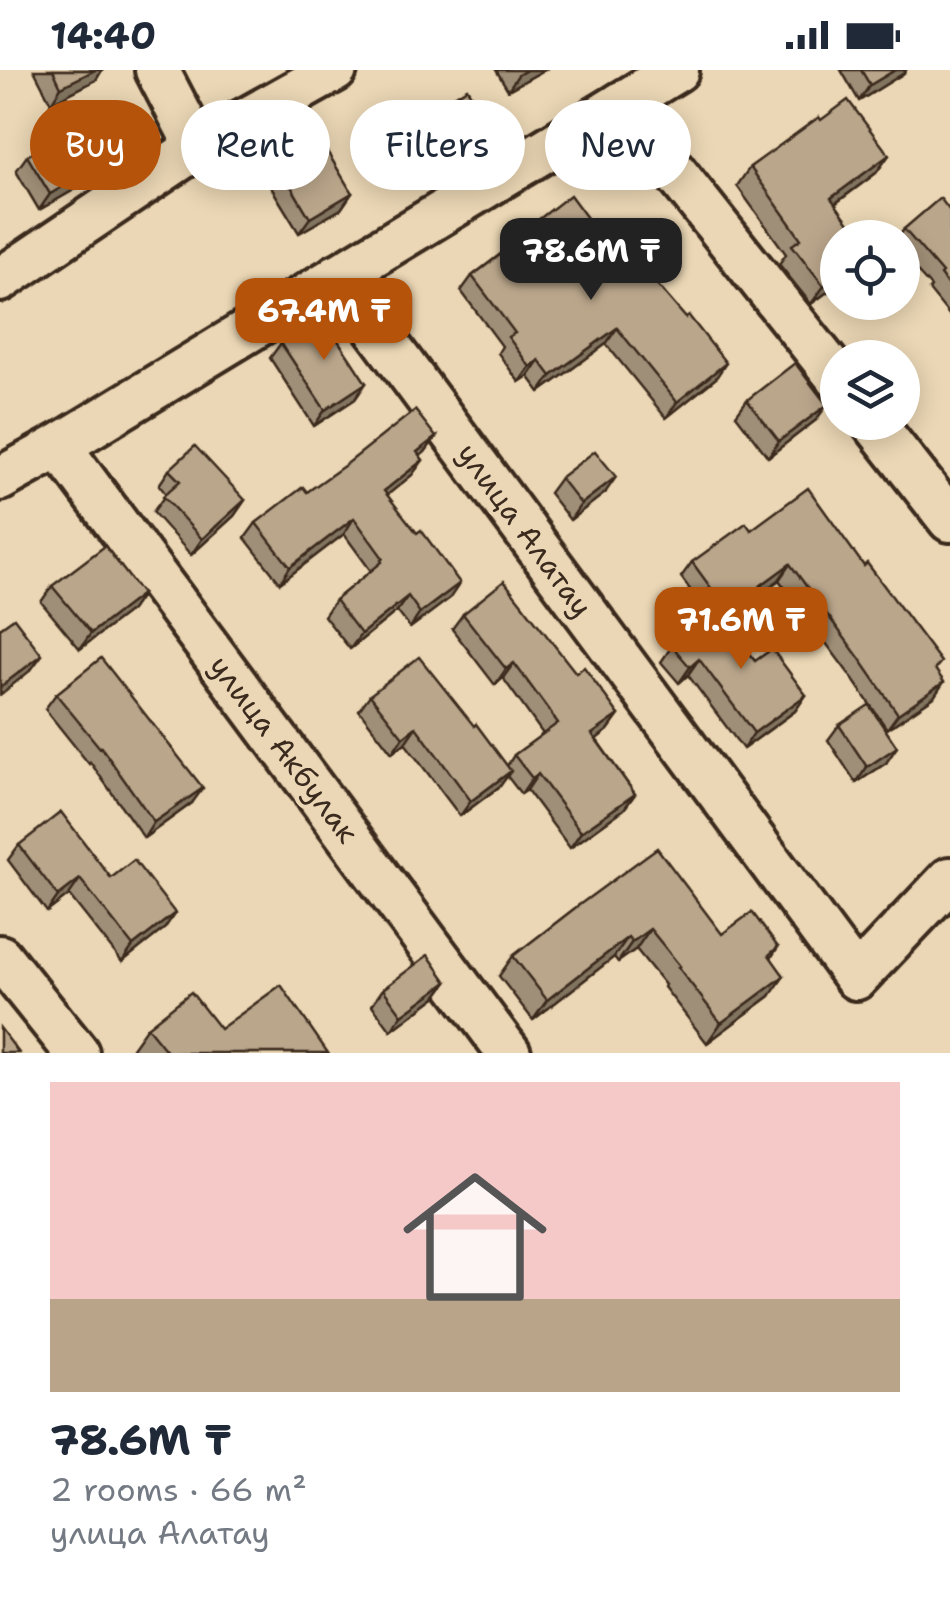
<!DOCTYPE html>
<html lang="en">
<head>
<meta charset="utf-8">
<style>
  :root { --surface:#fff; --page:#f6f6f7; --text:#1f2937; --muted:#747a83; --accent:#b45309 }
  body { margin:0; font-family:"Shantell Sans",sans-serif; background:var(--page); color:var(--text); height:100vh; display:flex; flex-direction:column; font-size:38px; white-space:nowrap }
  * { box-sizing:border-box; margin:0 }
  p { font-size:32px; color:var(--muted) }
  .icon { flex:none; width:55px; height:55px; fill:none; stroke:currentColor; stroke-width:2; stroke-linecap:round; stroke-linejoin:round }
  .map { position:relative; height:983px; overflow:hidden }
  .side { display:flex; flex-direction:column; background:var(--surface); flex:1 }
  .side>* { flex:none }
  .hud { position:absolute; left:30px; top:30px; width:890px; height:90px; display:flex; gap:20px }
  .buttons { position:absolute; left:820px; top:150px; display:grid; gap:20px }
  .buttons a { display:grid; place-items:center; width:100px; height:100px; border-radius:50%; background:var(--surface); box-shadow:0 5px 25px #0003; font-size:50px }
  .price { position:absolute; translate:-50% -85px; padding:0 22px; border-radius:20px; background:var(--accent); color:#fff; font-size:32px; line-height:65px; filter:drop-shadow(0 2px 5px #0008) }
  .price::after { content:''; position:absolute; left:50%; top:60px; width:30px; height:22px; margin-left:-15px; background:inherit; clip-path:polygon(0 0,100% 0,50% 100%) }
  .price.selected { background:#222; color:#fff }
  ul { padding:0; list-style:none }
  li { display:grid; align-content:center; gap:20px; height:530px; padding:0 50px }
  li span { display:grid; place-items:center; height:310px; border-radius:0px; color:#555 }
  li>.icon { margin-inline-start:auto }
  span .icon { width:180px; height:180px; fill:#fffc; stroke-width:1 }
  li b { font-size:42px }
  .tag { padding:0 35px; border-radius:45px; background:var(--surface); box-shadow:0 5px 25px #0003; font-size:35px; line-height:90px }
  .tag.selected { background:var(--accent); color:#fff }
  .status { display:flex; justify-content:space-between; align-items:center; height:70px; padding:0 50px; background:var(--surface); direction:ltr }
  .status svg { height:28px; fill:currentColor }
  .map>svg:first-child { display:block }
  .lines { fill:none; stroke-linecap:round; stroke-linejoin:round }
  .minor-casing { stroke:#3b2a1e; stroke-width:50 }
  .minor { stroke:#ebd7b5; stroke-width:42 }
  .wall { fill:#a08f78; stroke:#3b2a1e; stroke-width:2.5 }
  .shaded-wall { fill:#827461; stroke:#3b2a1e; stroke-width:2.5 }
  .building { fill:#baa68b; stroke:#3b2a1e; stroke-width:2.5 }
  .labels { text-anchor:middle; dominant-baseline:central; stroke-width:8; stroke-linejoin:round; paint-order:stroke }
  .street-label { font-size:30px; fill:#3b2a1e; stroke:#ebd7b5 }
</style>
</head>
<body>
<div class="status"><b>14:40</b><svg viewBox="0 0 49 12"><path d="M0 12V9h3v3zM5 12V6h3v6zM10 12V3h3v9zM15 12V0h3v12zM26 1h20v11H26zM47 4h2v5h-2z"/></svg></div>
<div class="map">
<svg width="950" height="983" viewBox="0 0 950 983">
  <rect width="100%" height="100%" fill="#ebd7b5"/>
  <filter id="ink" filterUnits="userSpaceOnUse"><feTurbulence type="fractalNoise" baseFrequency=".01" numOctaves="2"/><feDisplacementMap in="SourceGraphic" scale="20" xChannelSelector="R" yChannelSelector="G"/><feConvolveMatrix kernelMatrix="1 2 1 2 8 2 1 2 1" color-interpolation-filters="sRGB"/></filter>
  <g filter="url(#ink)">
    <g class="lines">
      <defs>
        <g id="minor">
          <path d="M157,0L197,77"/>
          <path d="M621,34L838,308"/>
          <path d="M337,206L856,908L950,809"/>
          <path d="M0,210L197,77L335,0"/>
          <path d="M873,352L950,450"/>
          <path d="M59,376L509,983"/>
          <path d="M0,409L59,376L677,0"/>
          <path d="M0,887L77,983"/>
        </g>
      </defs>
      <use href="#minor" class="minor-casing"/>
      <use href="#minor" class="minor"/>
    </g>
    <g class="wall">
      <path d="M34,0H102L96,10L51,33Z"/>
      <path d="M496,0H544L508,20Z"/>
      <path d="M841,0H906L904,3L859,31Z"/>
      <path d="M482,43L471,59L414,94L399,69L410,54Z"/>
      <path d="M821,50L889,85L876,103L835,134L838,168V214L811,234L779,194L786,184L737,116L750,97Z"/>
      <path d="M27,86L91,110L39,140L16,101Z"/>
      <path d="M280,98L352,123L341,139L299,163L269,114Z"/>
      <path d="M950,141V246L929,220L931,217L902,185V168H898L904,159Z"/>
      <path d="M538,150L613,183L716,308L666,348L606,274L540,322L528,306L519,312L498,283L502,276L461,221L472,206L528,163Z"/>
      <path d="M281,273L366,313L355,329L314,356L270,288Z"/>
      <path d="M747,330L816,350L768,387L736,345Z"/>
      <path d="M436,367L425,382L420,386L423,390L412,405L387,425L450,528L410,558L397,541L350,579L324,546L335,530L371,501L344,464L280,513L245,468L256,453L307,422Z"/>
      <path d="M169,400L245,430L234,446L191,485L153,442L166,424L159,415Z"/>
      <path d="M560,408L605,423L570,450L549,423Z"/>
      <path d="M751,460L936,599L934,627L887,659L849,604L779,510L722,551L755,591L806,625L795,641L743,679L688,605L679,613L661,592L672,576L709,546L681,507L692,492Z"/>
      <path d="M52,516L142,524L131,540L80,579L41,532Z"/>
      <path d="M463,544L576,603L619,645L608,660L596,669L635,724L624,739L570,778L527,720L521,724L507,706L500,716L460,746L405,673L392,683L359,640L370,625L507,696L514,685L543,664L503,608L495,615L452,559Z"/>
      <path d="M56,624L192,733L144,768L90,692L89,694L45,639Z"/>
      <path d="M839,655L886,693L856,713L828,670Z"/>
      <path d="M19,775L111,808L165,858L122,892L69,825L47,842L8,790Z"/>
      <path d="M579,835L722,864L778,877L771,888L770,926L707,973L664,917L665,915L636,879L618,892L614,887L533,950L499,906L513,886Z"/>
      <path d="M447,912L436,927L391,961L372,935L383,919Z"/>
      <path d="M147,957L220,959L328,983H136L132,978Z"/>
    </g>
    <g class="shaded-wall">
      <path d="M95,0H102L96,10L51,33L61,17Z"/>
      <path d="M527,0H544L508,20L518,5Z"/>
      <path d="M895,0H906L904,3L859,31L870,15Z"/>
      <path d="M482,43L471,59L414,94L425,78Z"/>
      <path d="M889,85L876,103L818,146L831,128Z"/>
      <path d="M102,94L91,110L39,140L50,124Z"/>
      <path d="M352,123L341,139L299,163L310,148Z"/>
      <path d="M838,205V214L811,234L824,216Z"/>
      <path d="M617,258L606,274L540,322L551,306Z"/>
      <path d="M539,290L528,306L519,312L530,297Z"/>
      <path d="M726,293L716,308L666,348L677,332Z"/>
      <path d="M366,313L355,329L314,356L325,340Z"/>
      <path d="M827,335L816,350L768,387L779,371Z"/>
      <path d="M436,367L425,382L406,397L417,382Z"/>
      <path d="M423,390L412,405L374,436L384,421Z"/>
      <path d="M616,407L605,423L570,450L581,434Z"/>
      <path d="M245,430L234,446L191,485L202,469Z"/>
      <path d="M354,448L344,464L280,513L290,497Z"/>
      <path d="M790,494L779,510L716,555L727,540Z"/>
      <path d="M460,513L450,528L410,558L420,543Z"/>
      <path d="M142,524L131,540L80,579L91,563Z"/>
      <path d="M408,526L397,541L350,579L361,564Z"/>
      <path d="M42,585L31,600L0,625V617Z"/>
      <path d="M699,589L688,605L679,613L690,597Z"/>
      <path d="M514,593L503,608L495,615L506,599Z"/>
      <path d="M944,612L934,627L887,659L898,644Z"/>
      <path d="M806,625L795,641L743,679L754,663Z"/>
      <path d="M619,645L608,660L582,680L592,664Z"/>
      <path d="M416,657L405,673L392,683L403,667Z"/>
      <path d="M897,677L886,693L856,713L867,697Z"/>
      <path d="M511,701L500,716L460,746L471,731Z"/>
      <path d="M538,704L527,720L521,724L532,708Z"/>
      <path d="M203,718L192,733L144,768L154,752Z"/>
      <path d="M635,724L624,739L570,778L581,762Z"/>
      <path d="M80,809L69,825L47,842L58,826Z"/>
      <path d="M175,843L165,858L122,892L133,876Z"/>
      <path d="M650,859L636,879L618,892L632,872Z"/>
      <path d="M628,867L614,887L533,950L547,930Z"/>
      <path d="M784,906L770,926L707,973L721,953Z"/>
      <path d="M447,912L436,927L391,961L402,945Z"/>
    </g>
    <g class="building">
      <path d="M53,0H95L61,17Z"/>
      <path d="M861,0H895L870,15Z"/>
      <path d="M467,18L482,43L425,78L410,54Z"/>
      <path d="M848,30L889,85L831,128L860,168H838V205L824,216L792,175L801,169L750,97L819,47L821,50Z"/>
      <path d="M79,56L102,94L50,124L27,86Z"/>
      <path d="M322,73L352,123L310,148L280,98Z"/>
      <path d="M570,125L613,183L623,175L686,248L689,246L726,293L677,332L617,258L551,306L539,290L530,297L508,267L515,263L472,206L541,154L538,150Z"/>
      <path d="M940,128L950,141V218L940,205L942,203L904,159Z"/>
      <path d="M322,246L366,313L325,340L281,273Z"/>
      <path d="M795,293L827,335L779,371L747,330Z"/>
      <path d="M415,340L436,367L417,382L423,390L384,421L417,463L421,460L460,513L420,543L408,526L361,564L335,530L382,492L381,490L383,488L354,448L290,497L256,453L303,417L307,422L348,393Z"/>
      <path d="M195,376L245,430L202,469L163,426L180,411L169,400Z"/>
      <path d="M595,381L616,407L581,434L560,408Z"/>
      <path d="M808,418L864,496L867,493L941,592L935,599L944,612L898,644L860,589L790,494L727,540L692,492L746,453L751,460Z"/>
      <path d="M105,476L142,524L91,563L52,516Z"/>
      <path d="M504,511L576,603L584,597L619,645L592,664L635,724L581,762L538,704L532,708L514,685L558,653L514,593L506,599L463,544Z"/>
      <path d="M715,541L755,591L772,579L806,625L754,663L699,589L690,597L672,576Z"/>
      <path d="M14,548L42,585L0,617V558Z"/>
      <path d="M419,587L474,656L476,654L511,701L471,731L416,657L403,667L370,625Z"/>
      <path d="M101,588L203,718L154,752L101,677L100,678L56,624Z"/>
      <path d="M869,635L897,677L867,697L839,655Z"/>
      <path d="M61,742L111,808L134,790L175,843L133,876L80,809L58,826L19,775Z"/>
      <path d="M657,778L722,864L752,842L778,877L769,885L784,906L721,953L678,897L680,896L650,859L632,872L628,867L547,930L513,886L579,835Z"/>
      <path d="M428,885L447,912L402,945L383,919Z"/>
      <path d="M281,915L328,983H168L147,957L191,922L220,959Z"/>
      <path d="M0,958L19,983H0Z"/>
    </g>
  </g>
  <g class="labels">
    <g class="street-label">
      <text transform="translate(525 460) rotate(54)">улица Алатау</text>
      <text transform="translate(284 679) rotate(53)">улица Акбулак</text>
    </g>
  </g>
</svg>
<div class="buttons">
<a><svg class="icon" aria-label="locate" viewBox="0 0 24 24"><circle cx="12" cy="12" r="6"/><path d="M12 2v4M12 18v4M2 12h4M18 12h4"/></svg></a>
<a><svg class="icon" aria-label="layers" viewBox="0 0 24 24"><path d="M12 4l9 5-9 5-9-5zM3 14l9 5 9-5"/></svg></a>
</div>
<b class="price selected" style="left:591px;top:233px">78.6M ₸</b>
<b class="price" style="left:324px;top:293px">67.4M ₸</b>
<b class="price" style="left:741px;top:602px">71.6M ₸</b>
<div class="hud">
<a class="tag selected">Buy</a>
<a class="tag">Rent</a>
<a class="tag">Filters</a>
<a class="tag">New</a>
</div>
</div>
<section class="side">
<ul>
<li><span style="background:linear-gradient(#f6c9c9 70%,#b9a48a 0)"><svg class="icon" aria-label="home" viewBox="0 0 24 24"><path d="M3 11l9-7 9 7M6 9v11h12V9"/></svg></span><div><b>78.6M ₸</b><p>2 rooms · 66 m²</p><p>улица Алатау</p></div></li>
</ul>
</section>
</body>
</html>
